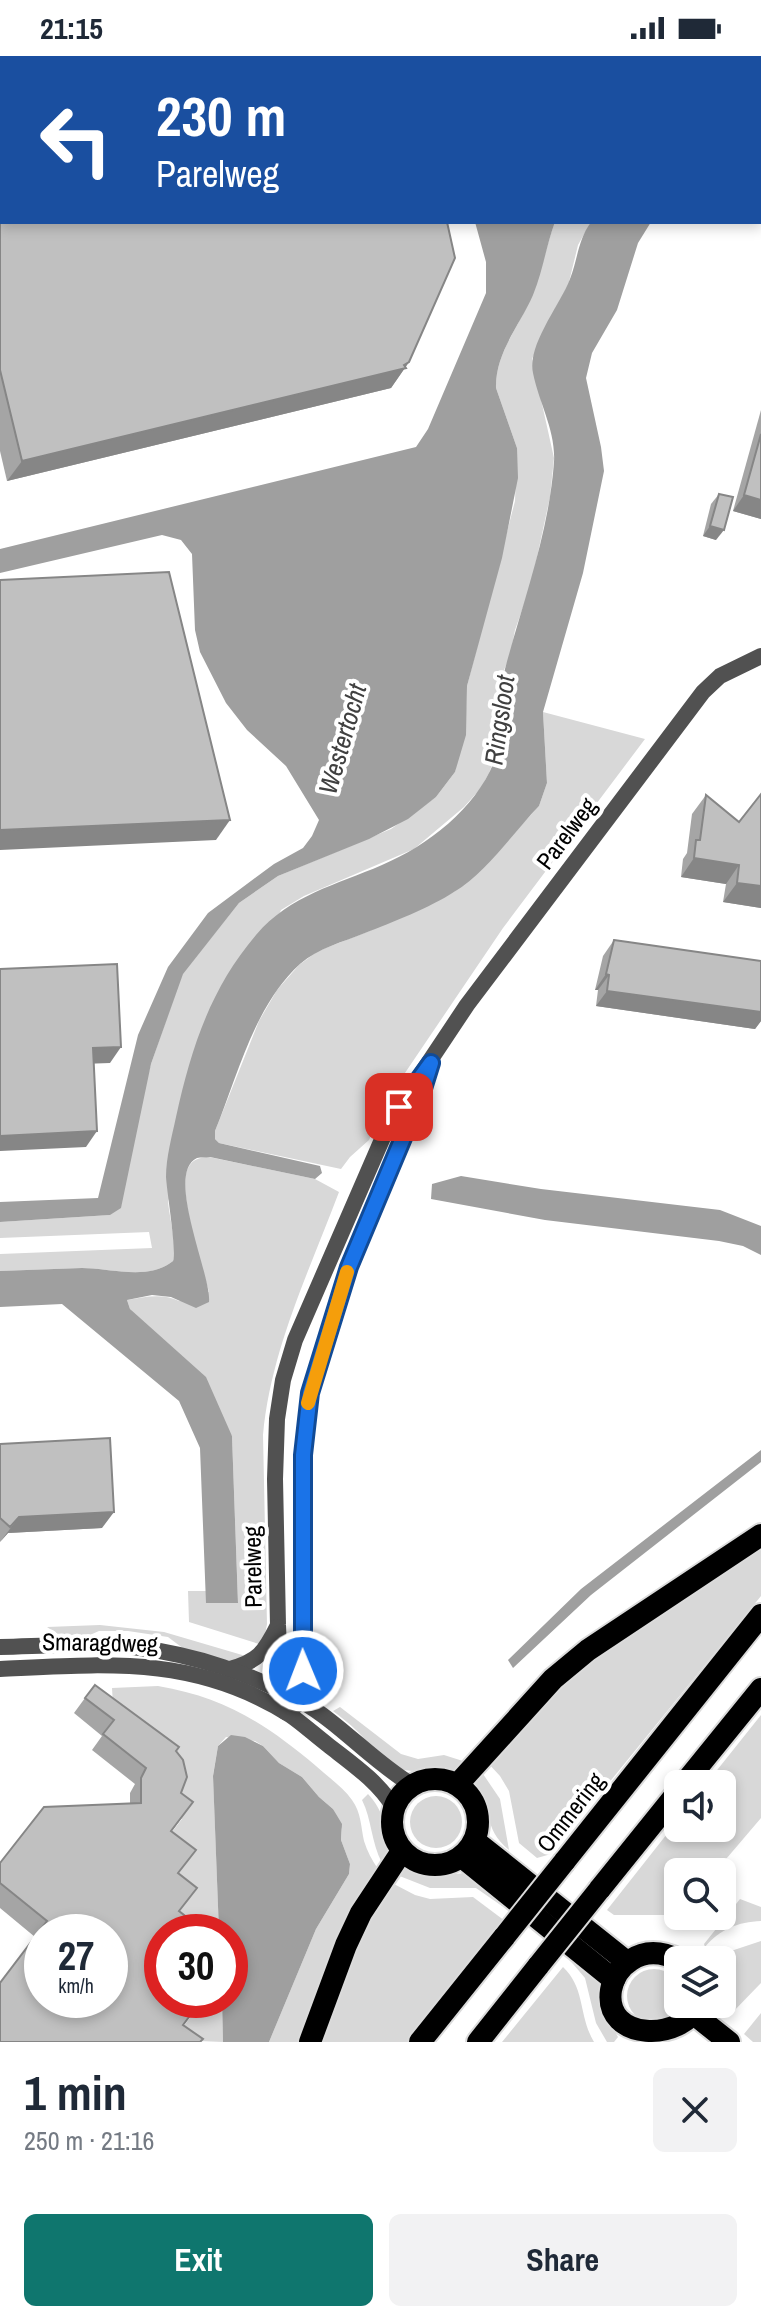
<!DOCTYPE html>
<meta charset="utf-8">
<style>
:root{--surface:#fff;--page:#f2f2f3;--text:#1f2937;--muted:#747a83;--accent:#0f766e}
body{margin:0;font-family:"Archivo Narrow",sans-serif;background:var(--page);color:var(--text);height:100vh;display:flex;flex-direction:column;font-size:30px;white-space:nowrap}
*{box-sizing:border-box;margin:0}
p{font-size:26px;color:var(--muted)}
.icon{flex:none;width:44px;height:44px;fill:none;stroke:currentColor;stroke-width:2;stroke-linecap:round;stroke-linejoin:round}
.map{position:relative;height:1986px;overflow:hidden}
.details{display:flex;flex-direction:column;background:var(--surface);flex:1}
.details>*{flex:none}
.hud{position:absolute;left:0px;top:0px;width:762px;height:168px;box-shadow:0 4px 12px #0003;background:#1a4fa0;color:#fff;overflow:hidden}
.fabs{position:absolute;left:664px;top:1714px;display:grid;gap:16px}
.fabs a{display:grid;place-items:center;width:72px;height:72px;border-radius:12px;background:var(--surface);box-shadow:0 4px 12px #0003;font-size:40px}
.speed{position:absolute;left:24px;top:1858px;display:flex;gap:16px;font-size:40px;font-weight:700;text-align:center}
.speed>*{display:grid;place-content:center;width:104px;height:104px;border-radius:50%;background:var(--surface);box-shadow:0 4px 12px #0003;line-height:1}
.speed small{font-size:20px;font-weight:400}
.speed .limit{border:12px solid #d22;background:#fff;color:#111}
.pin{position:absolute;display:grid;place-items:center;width:68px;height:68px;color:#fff;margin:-34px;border-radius:16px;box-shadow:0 4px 12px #0006}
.me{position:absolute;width:88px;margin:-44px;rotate:359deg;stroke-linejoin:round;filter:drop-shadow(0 0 6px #0008)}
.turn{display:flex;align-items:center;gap:28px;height:168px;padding:0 24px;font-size:36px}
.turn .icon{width:104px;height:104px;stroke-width:2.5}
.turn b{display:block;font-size:56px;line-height:68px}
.round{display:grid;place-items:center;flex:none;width:84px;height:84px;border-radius:12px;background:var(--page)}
.headline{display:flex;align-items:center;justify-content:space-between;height:136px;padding:0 24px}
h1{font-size:48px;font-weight:800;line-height:60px}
.action{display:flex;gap:16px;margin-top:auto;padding:16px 24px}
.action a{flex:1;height:92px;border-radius:12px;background:var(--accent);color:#fff;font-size:32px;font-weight:800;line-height:92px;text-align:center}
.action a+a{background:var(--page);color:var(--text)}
.status{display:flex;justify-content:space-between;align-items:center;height:56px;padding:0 40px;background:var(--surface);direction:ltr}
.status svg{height:22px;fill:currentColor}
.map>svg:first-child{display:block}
.green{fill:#d8d8d8}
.water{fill:#9f9f9f}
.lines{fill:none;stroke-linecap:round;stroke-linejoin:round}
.trunk-casing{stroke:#dbdbdb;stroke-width:26}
.minor{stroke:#515151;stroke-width:16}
.tertiary{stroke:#515151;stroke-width:16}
.trunk{stroke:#000;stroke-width:22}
.trunk-bridge-casing{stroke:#dbdbdb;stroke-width:26;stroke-linecap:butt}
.trunk-bridge{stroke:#000;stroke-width:22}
.wall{fill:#a5a5a5}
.shaded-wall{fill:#868686}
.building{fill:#c0c0c0;stroke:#868686;stroke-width:2;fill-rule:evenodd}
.route-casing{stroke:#114b97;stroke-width:20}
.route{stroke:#1a73e8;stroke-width:14}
.slow{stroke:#f59e0b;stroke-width:14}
.labels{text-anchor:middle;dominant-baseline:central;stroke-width:8;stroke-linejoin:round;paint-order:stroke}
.street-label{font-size:24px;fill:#000;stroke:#fff}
.water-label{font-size:26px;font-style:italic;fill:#404040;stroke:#fff}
</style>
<div class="status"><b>21:15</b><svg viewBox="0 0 49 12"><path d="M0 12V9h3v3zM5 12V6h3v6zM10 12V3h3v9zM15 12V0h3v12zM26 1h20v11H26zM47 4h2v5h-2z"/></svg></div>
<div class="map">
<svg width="761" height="1986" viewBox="0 0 761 1986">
<rect width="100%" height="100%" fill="#fff"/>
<g class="green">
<path d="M555,166H591L578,189L569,226L532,303L554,402L550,441L531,529L515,574L510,600L504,614L498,694L489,717L481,732L464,751L414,793L304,840L281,854L168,1145C169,1160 178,1194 173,1205C149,1225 110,1212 82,1212C54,1213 27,1214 0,1215V1198L152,1192L149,1176L0,1182V1166L110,1159L151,1008L182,918L239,847L278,820L391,773L436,741L455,716L466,655L467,630L515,445L517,392L496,332C495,301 515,276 527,250C540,224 545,193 555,166Z"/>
<path d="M543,656L645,683L503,872L386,1045L369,1084L350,1101L341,1113L219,1087L215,1083V1075L259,965L277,934L299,909L318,895L367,876L454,836L479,815L539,750L547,727Z"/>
<path d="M209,1101L315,1123L339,1136C309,1216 271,1293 263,1379L267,1568L265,1579L259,1588L189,1566L188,1535H206L207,1547L238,1546L232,1380L130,1253L127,1244C145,1241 162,1237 179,1245L209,1236C202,1211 177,1135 188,1112C193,1102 200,1102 209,1101Z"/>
<path d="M761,1488V1540L551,1798L537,1802L519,1787L509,1735L500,1720L487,1706L559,1627Z"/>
<path d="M100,1569L164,1576L249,1601L242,1604L224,1605L184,1593L168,1581L128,1575H99L83,1582L62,1581L47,1571Z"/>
<path d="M158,1630C224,1641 266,1668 316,1710C328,1721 343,1731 352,1744C361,1756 361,1771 364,1785C367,1795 372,1804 378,1813L307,1986H269L316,1873L349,1818L350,1808L341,1784L342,1773L333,1753L319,1741L302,1721L279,1707L263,1690L255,1685L226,1681L218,1690L213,1719L219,1876H174L160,1791L182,1763L169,1753L114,1666L112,1632Z"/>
<path d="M340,1651L401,1698L418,1703L444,1699L466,1706L454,1715C437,1712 421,1717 404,1714C382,1710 372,1689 357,1675C350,1668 341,1661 333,1655Z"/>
<path d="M761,1659V1762L715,1816H678V1854L672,1859H614L607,1854L678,1764V1772H722V1728H706Z"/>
<path d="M481,1715L500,1743L509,1794C481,1771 495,1753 472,1725Z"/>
<path d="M368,1738C384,1755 387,1775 391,1797L382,1807C371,1786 372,1764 362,1744Z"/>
<circle cx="436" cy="1766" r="26"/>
<path d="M405,1809L433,1820L465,1817L507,1845L502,1850L476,1832H430L397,1819Z"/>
<path d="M392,1827L415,1839L430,1843L473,1841L505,1865L407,1986H318L355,1884Z"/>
<path d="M740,1843L761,1851V1865C738,1866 720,1873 705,1891L704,1888Z"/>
<path d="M761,1885V1927L729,1960L722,1941L721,1904L731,1895Z"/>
<path d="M573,1896L601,1922L604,1955L618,1981L614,1986H607L596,1967L585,1922L568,1902Z"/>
<path d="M563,1911C586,1933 578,1959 594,1986H502Z"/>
<circle cx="654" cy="1940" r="27"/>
<path d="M173,1944H222L223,1986L173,1984L190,1962L171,1947Z"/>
<path d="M761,1957V1986H753L744,1978Z"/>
</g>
<g class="water">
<path d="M475,166H555C546,190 543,215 533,239C520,269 495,297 496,332L517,392L518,422L502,502L467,630L466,679L455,716L436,741L408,763L369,783L278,820L239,847L183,918L151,1008L121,1152L110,1159L0,1166V1146L98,1142L138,979L168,911L208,857L274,808L303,792L312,780L319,764L286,710L247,674L226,647L200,596L195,574L192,498L181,484L162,479L0,517V493L416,391L428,373L486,237V206Z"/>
<path d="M591,166H651L638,187L617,254L592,297L586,322L601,391L604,415L583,517L543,656L547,727L539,750C512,778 487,816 454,836C431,851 391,867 365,877C343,886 318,892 300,908C254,950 238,1019 215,1075V1083L219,1087L320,1110L322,1117L315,1123L210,1101C205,1102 201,1101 197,1102C164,1117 212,1220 209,1246L196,1252L171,1241L152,1239L127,1244L130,1253L206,1321L232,1380L238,1547H206L200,1392L179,1345L62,1248L0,1251V1215C27,1214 54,1213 82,1212C110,1212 149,1225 173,1205C177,1197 167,1137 166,1121C166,1101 172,1080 176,1061C191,993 210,933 256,879C290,839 336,829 382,809C431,788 480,749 497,698C506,671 498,640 505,613C523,545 549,477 554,406C556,375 539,347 533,317C527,289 560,249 570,223C578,202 578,184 591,166Z"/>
<path d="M461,1120L541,1133L720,1154L761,1170V1199L743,1190L719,1185L545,1164L431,1143L432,1128Z"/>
<path d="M761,1394V1406L591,1539L513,1612L508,1604L581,1533Z"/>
<path d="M231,1679L245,1681L263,1690L279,1707L302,1721L319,1741L333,1753L342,1768L341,1784L350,1808L349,1818L316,1873L269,1986H223L222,1944H230V1876H219L213,1720L218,1690Z"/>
</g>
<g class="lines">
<g class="trunk-casing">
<g id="trunk">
<circle cx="435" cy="1766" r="43"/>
<path d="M458,1728L553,1623L588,1594L761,1479"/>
<path d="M684,1728L761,1633"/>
<path d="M475,1785L627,1906"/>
<path d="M462,1801L614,1924"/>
<path d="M564,1806L761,1559"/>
<path d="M599,1834L678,1736"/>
<path d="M679,1904C663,1896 646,1894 631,1904C620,1911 613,1922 611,1934C603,1986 684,1986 698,1948"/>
<path d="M695,1959L729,1986"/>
<path d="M310,1986L346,1889L361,1857L402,1795"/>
<path d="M420,1986L505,1880"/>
<path d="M478,1986L539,1909"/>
</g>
</g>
<g class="minor">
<path d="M161,2L170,0"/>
<path d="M0,40L2,39"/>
<path d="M431,1007L421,1039L349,1211L310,1337L303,1399L302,1646L285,1656L281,1636L278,1569L275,1423L277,1363L283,1324L295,1284L384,1079L399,1051L467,949L703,636L720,620L761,600"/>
<path d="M230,1613C258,1605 264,1597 277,1571"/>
</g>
<g class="tertiary">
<path d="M0,1591C46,1590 94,1586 140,1592C195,1599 252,1618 301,1645C341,1668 372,1705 412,1729"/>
<path d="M0,1613C106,1608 195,1599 290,1659C303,1668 315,1679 328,1689C351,1707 379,1726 394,1752"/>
</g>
<use href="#trunk" class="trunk"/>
<g class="trunk-bridge-casing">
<g id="trunk-bridge">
<path d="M505,1880L564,1806"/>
<path d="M539,1909L599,1834"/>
</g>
</g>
<use href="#trunk-bridge" class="trunk-bridge"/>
</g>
<g class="wall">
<path d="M0,134L409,306L391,332L7,425L0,395Z"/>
<path d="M761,354V463L733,455Z"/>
<path d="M719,438L716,484L703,480L711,448Z"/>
<path d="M761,738V852L723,846L726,828L681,821L683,803L687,797L692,758L706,739L739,766Z"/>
<path d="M614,884L761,905V965L755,973L596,950L598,934H595L603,900Z"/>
<path d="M0,1388L102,1472L8,1477L0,1486Z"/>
<path d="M85,1642L176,1696L181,1737L193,1746L172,1775L179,1817L162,1876L184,1969L35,1881L0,1852V1807L130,1748V1737L135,1728L92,1694L102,1680L74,1657Z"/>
</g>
<g class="shaded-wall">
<path d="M409,306L391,332L7,425L22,405L404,309Z"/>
<path d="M744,439L761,444V463L733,455Z"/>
<path d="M710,470L724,474L716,484L703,480Z"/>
<path d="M230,764L216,784L0,794V774Z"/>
<path d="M694,802L739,809L726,828L681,821Z"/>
<path d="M737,827L761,830V852L723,846Z"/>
<path d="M606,918L609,919L598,934H595Z"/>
<path d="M607,935L761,956V965L755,973L596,950Z"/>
<path d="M121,991L110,1007L82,1008L93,992Z"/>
<path d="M97,1075L86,1091L0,1095V1080Z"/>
<path d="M114,1456L102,1472L8,1477L0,1486L19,1461Z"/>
</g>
<g class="building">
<path d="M2,133V166H447L455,202L409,306L404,309L406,312L22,405L0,314V134Z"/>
<path d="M761,378V444L744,439Z"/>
<path d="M719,438L733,441L724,474L710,470Z"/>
<path d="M169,516L230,764L0,774V524Z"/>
<path d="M761,738V830L737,827L739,809L694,802L696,784H700L706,739L739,766Z"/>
<path d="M614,884L761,905V956L607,935L609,919L606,918Z"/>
<path d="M117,908L121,991L93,992L97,1075L0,1080V913Z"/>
<path d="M110,1382L114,1456L19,1461L10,1471L0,1462V1388Z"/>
<path d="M95,1629L179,1691L176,1695L183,1704L187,1721L181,1737L193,1746L171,1775L196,1794L178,1817L197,1832L179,1855L198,1870L194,1876H162V1944H199L201,1945L183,1969L203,1983L200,1986H0V1927L47,1865L0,1827V1807L44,1751L141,1747V1722L146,1712L103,1678L114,1664L85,1642ZM42,1876H110V1944H42Z"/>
</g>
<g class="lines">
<g class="route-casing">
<path id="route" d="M303,1615V1399L310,1337L349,1211L421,1039L431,1007L399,1051"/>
</g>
<use href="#route" class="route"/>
<path class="slow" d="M308,1347L347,1216"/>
</g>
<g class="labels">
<g class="street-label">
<text transform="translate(566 777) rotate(-53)">Parelweg</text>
<text transform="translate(252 1511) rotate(-91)">Parelweg</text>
<text transform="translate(100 1586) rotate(1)">Smaragdweg</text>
<text transform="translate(570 1756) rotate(-52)">Ommering</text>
</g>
<g class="water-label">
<text transform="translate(499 664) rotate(-82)">Ringsloot</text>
<text transform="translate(342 683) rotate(-74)">Westertocht</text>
</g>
</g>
</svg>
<div class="fabs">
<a><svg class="icon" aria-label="sound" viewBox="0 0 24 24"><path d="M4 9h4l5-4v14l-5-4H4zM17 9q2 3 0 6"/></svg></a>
<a><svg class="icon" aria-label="search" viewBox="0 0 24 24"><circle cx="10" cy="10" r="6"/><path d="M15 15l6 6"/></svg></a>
<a><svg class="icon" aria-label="layers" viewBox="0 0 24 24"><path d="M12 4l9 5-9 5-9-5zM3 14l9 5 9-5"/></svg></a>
</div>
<div class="speed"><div>27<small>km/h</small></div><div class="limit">30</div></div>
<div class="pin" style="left:399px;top:1051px;background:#d93025"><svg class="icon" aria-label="arrive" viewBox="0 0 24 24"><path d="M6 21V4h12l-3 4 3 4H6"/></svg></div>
<svg class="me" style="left:303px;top:1615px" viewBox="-20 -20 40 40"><circle r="17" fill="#1a73e8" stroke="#fff" stroke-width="3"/><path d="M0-11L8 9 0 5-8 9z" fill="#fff"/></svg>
<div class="hud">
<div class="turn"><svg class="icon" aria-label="left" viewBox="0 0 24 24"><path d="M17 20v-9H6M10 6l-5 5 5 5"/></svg><div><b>230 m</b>Parelweg</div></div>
</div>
</div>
<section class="details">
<div class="headline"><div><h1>1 min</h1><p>250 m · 21:16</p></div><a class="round"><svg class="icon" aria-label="close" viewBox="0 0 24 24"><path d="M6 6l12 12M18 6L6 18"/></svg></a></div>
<div class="action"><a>Exit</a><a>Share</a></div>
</section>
